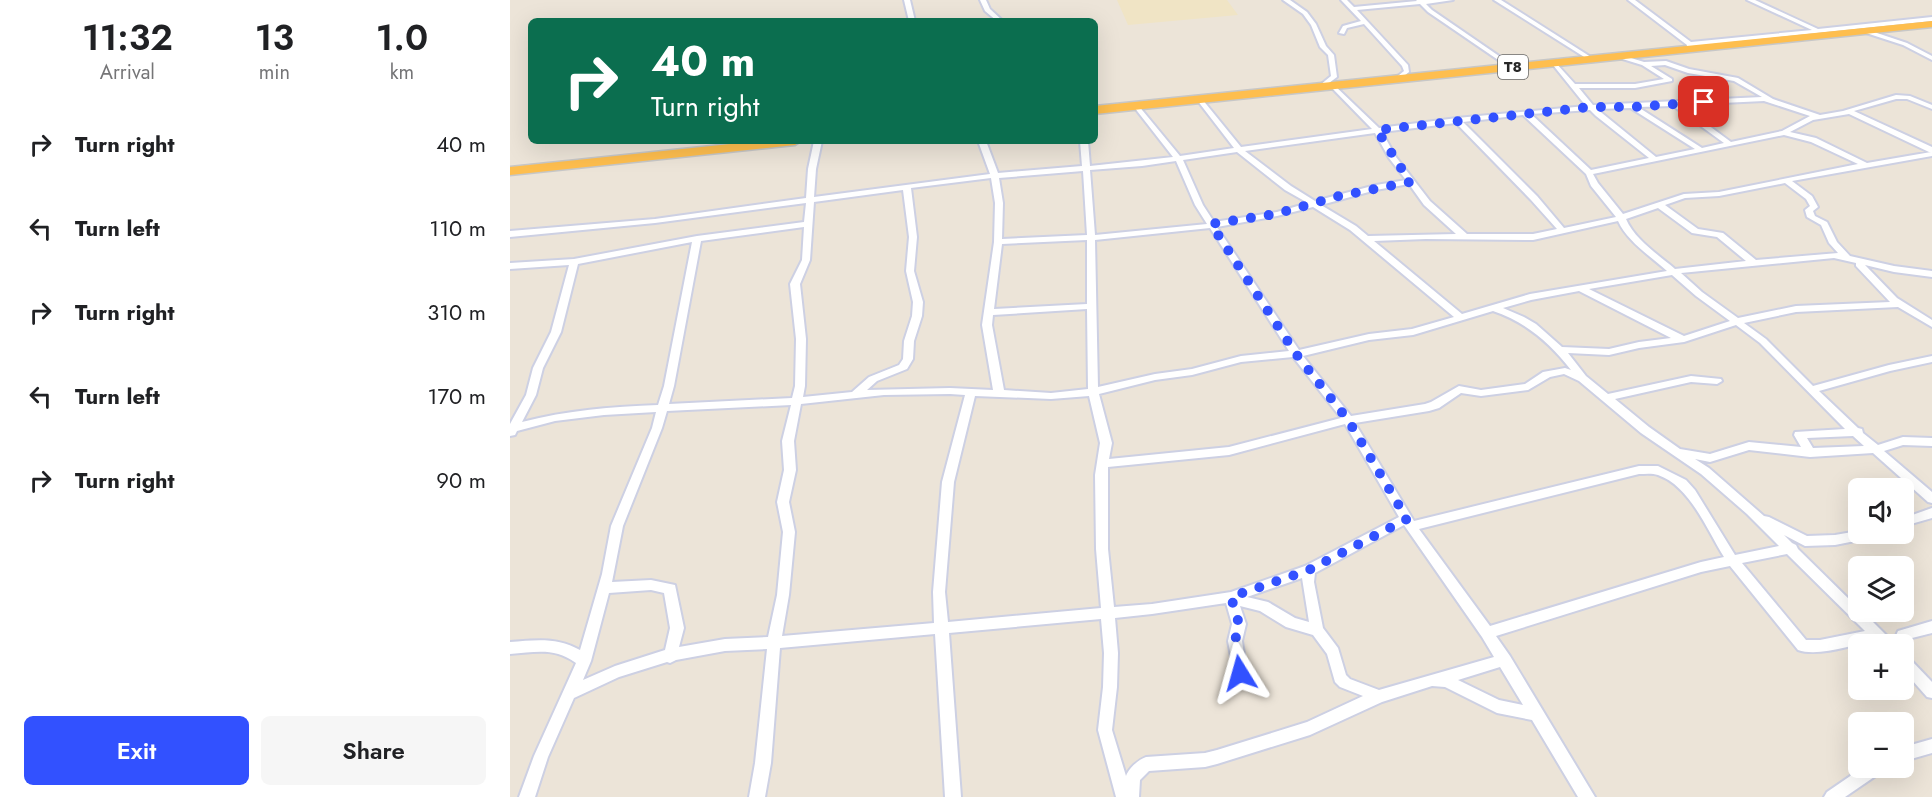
<!DOCTYPE html>
<meta charset="utf-8">
<style>
:root{--surface:#fff;--page:#f6f6f6;--text:#202124;--muted:#757577;--accent:#3251ff}
body{margin:0;font-family:Jost,sans-serif;background:var(--page);color:var(--text);height:100vh;display:flex;flex-direction:column;font-size:22px;white-space:nowrap}
*{box-sizing:border-box;margin:0}
p{font-size:20px;color:var(--muted)}
.icon{flex:none;width:33px;height:33px;fill:none;stroke:currentColor;stroke-width:2;stroke-linecap:round;stroke-linejoin:round}
.map{position:relative;flex:1;overflow:hidden}
.panel{display:flex;flex-direction:column;background:var(--surface);width:510px}
.panel>*{flex:none}
.top-card{position:absolute;left:18px;top:18px;width:570px;height:126px;border-radius:9px;box-shadow:0 6px 24px #0002;background:#0b6e4f;color:#fff;overflow:hidden}
.controls{position:absolute;left:1338px;top:478px;display:grid;gap:12px}
.controls a{display:grid;place-items:center;width:66px;height:66px;border-radius:9px;background:var(--surface);box-shadow:0 6px 24px #0002;font-size:30px}
.pin{position:absolute;display:grid;place-items:center;width:51px;height:51px;color:#fff;margin:-26px;border-radius:12px;box-shadow:0 3px 9px #0006}
.me{position:absolute;width:66px;margin:-33px;rotate:352deg;stroke-linejoin:round;filter:drop-shadow(0 0 4px #0008)}
.turn{display:flex;align-items:center;gap:21px;height:126px;padding:0 24px;font-size:27px}
.turn .icon{width:78px;height:78px;stroke-width:2.5}
.turn b{display:block;font-size:42px;line-height:51px}
.eta{display:flex;justify-content:space-evenly;align-items:center;height:102px;text-align:center}
.eta b{font-size:36px;font-weight:600;line-height:42px}
.action{display:flex;gap:12px;margin-top:auto;padding:12px 24px}
.action a{flex:1;height:69px;border-radius:9px;background:var(--accent);color:#fff;font-size:24px;font-weight:600;line-height:69px;text-align:center}
.action a+a{background:var(--page);color:var(--text)}
ul{padding:0;list-style:none}
li{display:flex;align-items:center;gap:18px;height:84px;padding:0 24px}
li div{flex:1}
li b{display:block;font-size:22px}
li em{font-style:normal}
main{display:flex;flex:1;min-height:0}
.map>svg:first-child{display:block}
.education{fill:#f0e4c5}
.lines{fill:none;stroke-linecap:round;stroke-linejoin:round}
.minor-casing{stroke:#cdd0e3;stroke-width:4}
.trunk-casing{stroke:#c7c7c7;stroke-width:3}
.minor{fill:#fff;fill-rule:evenodd}
.trunk{fill:#febe4e;fill-rule:evenodd}
.route{stroke:#3251ff;stroke-width:10;stroke-dasharray:0 18}
.labels{text-anchor:middle;dominant-baseline:central;stroke-width:4.5;stroke-linejoin:round;paint-order:stroke}
.shield{fill:#fff;stroke:#686868;stroke-width:1.5}
.shield-label{font-size:15px;font-weight:bold;fill:#282828}
</style>
<main>
<section class="panel">
<div class="eta">
<div><b>11:32</b><p>Arrival</p></div>
<div><b>13</b><p>min</p></div>
<div><b>1.0</b><p>km</p></div>
</div>
<ul>
<li><svg class="icon" aria-label="right" viewBox="0 0 24 24"><path d="M7 20v-9h11M14 6l5 5-5 5"/></svg><div><b>Turn right</b></div><em>40 m</em></li>
<li><svg class="icon" aria-label="left" viewBox="0 0 24 24"><path d="M17 20v-9H6M10 6l-5 5 5 5"/></svg><div><b>Turn left</b></div><em>110 m</em></li>
<li><svg class="icon" aria-label="right" viewBox="0 0 24 24"><path d="M7 20v-9h11M14 6l5 5-5 5"/></svg><div><b>Turn right</b></div><em>310 m</em></li>
<li><svg class="icon" aria-label="left" viewBox="0 0 24 24"><path d="M17 20v-9H6M10 6l-5 5 5 5"/></svg><div><b>Turn left</b></div><em>170 m</em></li>
<li><svg class="icon" aria-label="right" viewBox="0 0 24 24"><path d="M7 20v-9h11M14 6l5 5-5 5"/></svg><div><b>Turn right</b></div><em>90 m</em></li>
</ul>
<div class="action"><a>Exit</a><a>Share</a></div>
</section>
<div class="map">
<svg width="1422" height="797" viewBox="0 0 1422 797">
<rect width="100%" height="100%" fill="#ece4d8"/>
<path class="education" d="M607,0H717L728,15L618,25Z"/>
<g class="lines">
<g class="minor-casing">
<g id="minor">
<path d="M394,0H400L405,21H399Z"/>
<path d="M470,0H476L480,9L493,21H487L475,11Z"/>
<path d="M773,0H780L797,12L806,24L816,46L824,55L827,77L815,86L810,85L821,76L818,55L810,47L801,25L793,14Z"/>
<path d="M831,0H837L844,7L907,1L906,0H943L916,4L922,10L1005,67L1000,68L918,12L910,4L847,10L898,65L899,72L888,81H884V79L894,71L892,66L854,24L837,28L834,34L829,33L833,26L851,21Z"/>
<path d="M984,0H991L1084,59L1079,60Z"/>
<path d="M1118,0H1125L1181,42L1302,30L1237,0H1245L1308,29L1422,17V21L1183,46L1181,50L1179,51L1176,49L1177,45Z"/>
<path d="M1355,29L1397,43L1422,56V60L1393,45L1353,32L1352,31Z"/>
<path d="M1108,54L1134,62L1156,61L1179,69L1228,78L1263,99L1310,115L1333,111L1386,95L1400,96L1422,105V109L1397,99H1386L1344,111L1422,147V156L1282,181L1302,196L1308,207L1303,211L1305,216L1317,222L1327,242L1340,256L1384,266L1422,271V277L1384,272L1355,265L1387,298L1422,320V327L1388,307L1286,312L1234,323L1256,339L1303,386L1379,365L1422,356V362L1380,371L1309,391L1348,428L1352,429L1353,433L1368,445L1393,437L1422,438V446L1393,445L1374,451L1422,492V503L1418,502L1363,453L1300,457L1239,450L1200,462L1185,459L1199,468L1254,516L1259,517L1297,536L1325,535L1348,531V534H1361L1359,537L1355,539L1325,545L1295,546L1274,535L1282,543L1286,545L1288,549L1348,608V612H1353L1383,642L1388,631L1422,621V633L1398,639L1394,649V645H1369L1364,640C1344,645 1308,657 1288,650L1220,566L1191,572L986,636L1000,656L1085,797H1068L1022,720L987,713L935,687L922,686L872,702L800,735L707,764L695,767L639,771L630,780L629,797H606L588,730L593,687L594,653L591,619L439,633L451,797H435L425,634L270,648L261,763L255,797H239L245,763L257,649L215,651L166,660L160,663L157,662L109,677L64,698L38,757L25,797H9L24,756L66,663C44,647 26,652 0,654V642C26,640 47,637 70,650L92,574L101,526L142,428L146,412L94,415L45,421L7,431L5,435L0,436V424L16,395L23,368L41,332L59,265L0,269V263L64,259L187,236L294,222L296,203L145,223L0,237V231L145,219L296,198L298,169L304,141H312L306,169L304,197L480,174L468,141H476L488,173L572,166L570,141H578L580,166L663,157L624,107V105H628L670,156L724,148L687,100L690,98L692,99L731,147L862,129L821,87L820,86L823,84L869,128L947,118L1076,106L1043,65V63L1045,62L1065,84H1125L1154,79L1132,65L1106,57V55ZM1155,65L1178,73L1224,81L1252,97L1083,105L1069,88H1125L1162,81V79L1141,66ZM1254,101L1300,116L1272,131L1221,142L1171,105ZM1163,106L1214,143L1192,148L1128,107ZM1121,108L1122,109L1185,149L1146,157L1087,109ZM1080,110L1086,116L1139,158L1081,170L1021,114ZM1339,114L1419,152H1421L1357,163L1306,138L1280,132L1303,120ZM1013,115L1076,174L1081,186L1106,217L1054,228L1027,196L953,122ZM946,123L1021,200L1047,229L1023,234H957L920,201L886,157L872,132ZM865,133L879,158L896,180L866,185L805,201L781,186L735,151ZM1274,135L1301,142L1348,164L1209,192L1174,194L1113,214L1088,183L1083,174ZM727,152L775,190L798,203L767,212L704,222L693,205L673,160ZM666,161L685,205L697,224L585,235L580,170L632,166ZM573,171L577,235L492,239L493,203L489,178ZM481,178L485,203L484,242L472,325L483,390L440,388L357,390L367,381L397,369L403,359L404,341L412,316L413,302L404,271L407,237L401,188ZM1275,183L1296,199L1300,206L1295,210L1297,217L1311,225L1319,243L1328,253L1246,260L1213,233L1188,229L1155,205L1175,198L1209,196ZM899,184L914,205L946,234L858,236L846,226L811,205L866,190ZM393,190L399,237L396,271L403,302L402,316L394,341L393,359L389,365L359,377L342,392L293,397L295,386L296,339L290,284L300,260L304,202ZM803,207L840,230L944,317L902,329L859,334L789,350L707,227L767,216ZM1148,208L1182,233L1207,237L1236,261L1165,269C1149,255 1125,240 1116,219ZM1108,221C1117,241 1140,256 1157,271L1020,294L952,314L864,241L916,239L1023,240ZM294,227L292,260L280,284L286,339L285,386L282,398L159,404L164,386L191,241ZM700,228L779,351L731,356L682,369L645,374L588,387L585,240ZM577,240V304L484,309L492,244ZM182,242L154,386L148,405C101,407 58,410 12,422L26,395L33,368L51,332L68,264ZM1324,258L1346,263V266L1380,302L1286,306L1228,318L1192,292L1171,273ZM1162,275L1186,296L1220,321L1174,336L1079,289ZM1069,291L1161,338L1129,342L1099,349L1052,347L1026,324L1014,317L993,308L1021,300ZM577,309L578,389L541,393L494,390L482,325L483,315ZM983,311C1016,322 1040,343 1061,370L1055,368L1033,372L1015,384L971,390L949,386L921,402L915,404L841,416L793,356L859,340L903,335ZM1226,325L1250,343L1335,429L1285,432L1284,435L1291,447L1239,442L1200,454L1170,449L1139,427L1105,399L1181,382L1207,384L1212,381L1211,379L1181,376L1098,394L1076,376L1058,353L1099,355L1129,348L1174,342ZM783,357L831,418L719,447L599,459L602,443L589,394L645,380L682,375L731,362ZM1054,374L1069,381L1131,433L1191,474L1237,514L1269,546L1225,555L1185,490L1176,480L1148,466H1129L904,521L845,423L919,411L929,408L951,393L971,396L1018,390L1040,377ZM440,394L455,395L432,482L423,592L424,623L272,636L279,595L285,532L279,502L286,470L284,441L291,404L374,395ZM465,396L541,399L579,396L590,443L585,475L586,549L591,608L438,622L435,592L444,482ZM281,405L272,441L274,470L267,502L273,532L267,595L258,637L215,639L169,647L174,628L165,585L141,580L102,582L113,526L152,428L157,411ZM835,424L889,517L795,566L721,592L642,604L604,607L598,549V467L719,455ZM1343,436L1354,446L1303,448L1297,438ZM1129,474C1135,474 1142,473 1148,475C1180,486 1197,530 1214,557L1191,562L980,626L909,529ZM894,525L972,637L984,657L869,690L840,679L836,675L828,648L813,628L804,582L805,573ZM1277,554L1355,631L1310,640H1296L1232,563ZM792,578L799,622L785,618L758,602L737,597ZM141,590L154,593L160,628L155,650L105,666L73,680L81,661L99,593ZM716,603L722,624L718,641L725,677L730,679L735,677L737,673L732,641L736,624L730,606L750,611L776,627L803,635L817,654L825,682L830,687L853,696L797,722L707,750L695,753L636,757C628,760 619,768 616,776L602,730L607,687L608,653L605,618L642,614ZM990,667L1013,705L989,700L948,680Z"/>
<path d="M1422,508V518L1394,526V518Z"/>
<path d="M1394,656L1399,658L1422,682V698L1417,697L1394,671Z"/>
<path d="M1422,739V753L1394,761V747Z"/>
<path d="M1352,768H1373L1370,773L1335,797H1314L1317,792Z"/>
</g>
</g>
<g class="trunk-casing">
<g id="trunk">
<path d="M1422,21V27L585,114V106Z"/>
<path d="M249,141H291L285,145L0,175V167Z"/>
</g>
</g>
<use href="#minor" class="minor"/>
<use href="#trunk" class="trunk"/>
</g>
<g class="lines">
<path class="route" d="M730,673L725,641L729,624L721,597L799,570L897,519L838,420L786,354L701,224L766,214L829,196L900,182L867,130L1080,107H1123L1194,102"/>
</g>
<g class="labels">
<rect class="shield" x="988" y="55" width="30" height="24" rx="4.5"/>
<g class="shield-label">
<text x="1003" y="67">T8</text>
</g>
</g>
</svg>
<div class="controls">
<a><svg class="icon" aria-label="sound" viewBox="0 0 24 24"><path d="M4 9h4l5-4v14l-5-4H4zM17 9q2 3 0 6"/></svg></a>
<a><svg class="icon" aria-label="layers" viewBox="0 0 24 24"><path d="M12 4l9 5-9 5-9-5zM3 14l9 5 9-5"/></svg></a>
<a>+</a>
<a>−</a>
</div>
<div class="pin" style="left:1194px;top:102px;background:#d93025"><svg class="icon" aria-label="arrive" viewBox="0 0 24 24"><path d="M6 21V4h12l-3 4 3 4H6"/></svg></div>
<svg class="me" style="left:730px;top:673px" viewBox="-20 -20 40 40"><path d="M0-17L14 15 0 8-14 15z" fill="#3251ff" stroke="#fff" stroke-width="4"/></svg>
<div class="top-card">
<div class="turn"><svg class="icon" aria-label="right" viewBox="0 0 24 24"><path d="M7 20v-9h11M14 6l5 5-5 5"/></svg><div><b>40 m</b>Turn right</div></div>
</div>
</div>
</main>
